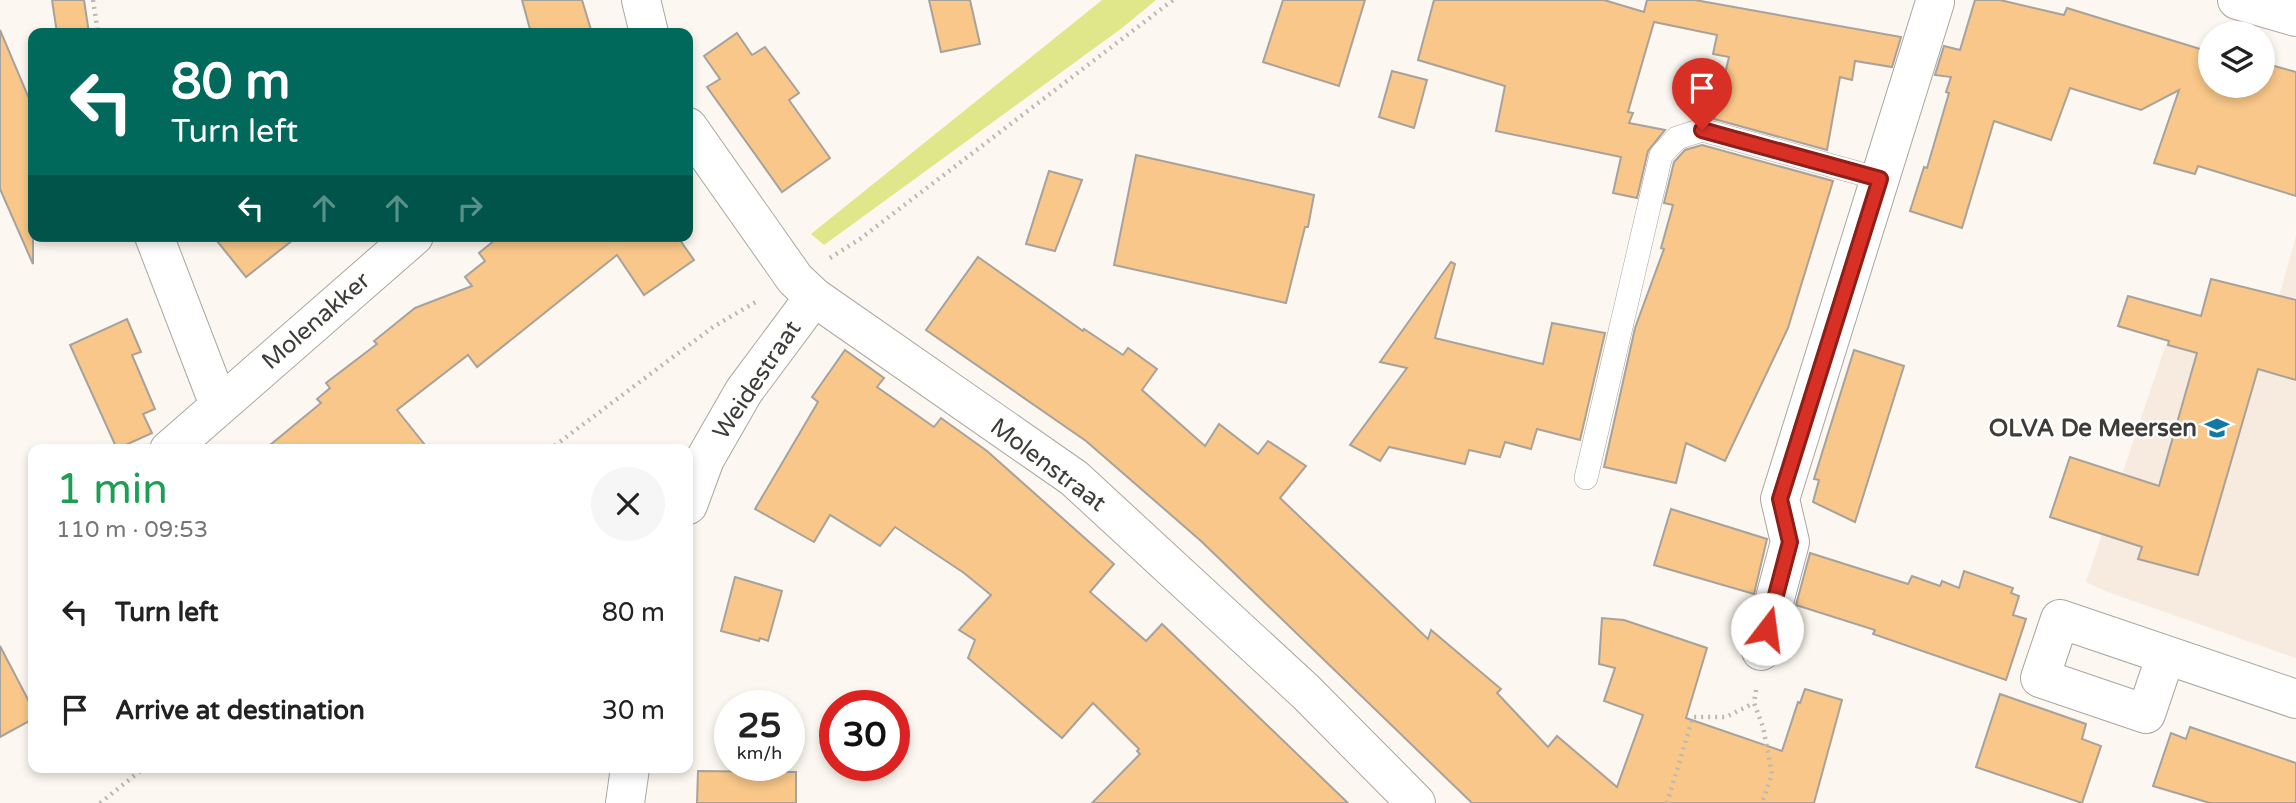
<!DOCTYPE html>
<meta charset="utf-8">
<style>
:root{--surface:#fff;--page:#f6f6f6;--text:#222;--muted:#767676}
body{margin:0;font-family:"Varela Round",sans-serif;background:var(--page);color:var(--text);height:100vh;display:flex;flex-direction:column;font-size:26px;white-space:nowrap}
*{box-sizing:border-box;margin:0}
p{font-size:23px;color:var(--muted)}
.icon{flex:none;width:38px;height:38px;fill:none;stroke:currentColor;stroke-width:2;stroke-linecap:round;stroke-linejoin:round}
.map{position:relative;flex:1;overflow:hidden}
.drawer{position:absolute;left:28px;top:444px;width:665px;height:329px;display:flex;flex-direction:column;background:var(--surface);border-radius:14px;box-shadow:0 4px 10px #0003}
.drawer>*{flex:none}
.hud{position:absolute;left:28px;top:28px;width:665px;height:214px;border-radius:14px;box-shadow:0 4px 10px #0003;background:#00695c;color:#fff;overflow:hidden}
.buttons{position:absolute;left:2198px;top:21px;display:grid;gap:14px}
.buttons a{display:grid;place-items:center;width:77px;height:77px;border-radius:50%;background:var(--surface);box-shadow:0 4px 10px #0003;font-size:35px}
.speed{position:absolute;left:714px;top:690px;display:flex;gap:14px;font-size:35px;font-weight:700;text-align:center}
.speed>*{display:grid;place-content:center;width:91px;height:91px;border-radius:50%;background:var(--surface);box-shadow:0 4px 10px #0003;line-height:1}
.speed small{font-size:18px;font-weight:400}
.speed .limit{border:10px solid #d22;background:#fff;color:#111}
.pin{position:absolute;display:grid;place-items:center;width:60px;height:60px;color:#fff;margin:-72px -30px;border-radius:50% 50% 50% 0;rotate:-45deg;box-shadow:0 0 7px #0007}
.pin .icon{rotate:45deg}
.me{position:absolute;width:77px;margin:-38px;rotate:15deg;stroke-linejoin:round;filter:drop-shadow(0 0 5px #0008)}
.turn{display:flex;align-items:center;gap:24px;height:147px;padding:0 28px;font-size:32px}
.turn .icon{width:91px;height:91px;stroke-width:2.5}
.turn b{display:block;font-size:49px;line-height:60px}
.lanes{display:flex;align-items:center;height:66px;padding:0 28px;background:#0003;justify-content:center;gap:35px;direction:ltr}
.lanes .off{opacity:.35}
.round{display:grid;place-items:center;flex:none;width:74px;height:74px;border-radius:37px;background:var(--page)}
.summary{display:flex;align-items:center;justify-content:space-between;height:119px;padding:0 28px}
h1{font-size:42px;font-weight:600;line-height:52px;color:#1e9e55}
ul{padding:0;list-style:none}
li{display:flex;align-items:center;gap:21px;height:98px;padding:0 28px}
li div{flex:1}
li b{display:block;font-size:26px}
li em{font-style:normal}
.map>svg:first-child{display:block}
.built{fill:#f6ebde}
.green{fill:#e0e68a}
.building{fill:#f8c789;stroke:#a7a29b;stroke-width:2}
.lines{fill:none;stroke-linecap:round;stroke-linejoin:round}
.lane-casing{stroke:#aba69f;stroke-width:24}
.street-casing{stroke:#aba69f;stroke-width:40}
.secondary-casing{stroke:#aba69f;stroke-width:40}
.path{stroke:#bcb8b2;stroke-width:4.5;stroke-dasharray:2 5;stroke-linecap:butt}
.lane{stroke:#fff;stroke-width:23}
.street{stroke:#fff;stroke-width:38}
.secondary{stroke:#fff;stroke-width:38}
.route-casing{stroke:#8d1f18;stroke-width:18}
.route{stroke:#d93025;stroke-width:12}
.labels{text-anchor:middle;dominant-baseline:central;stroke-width:5;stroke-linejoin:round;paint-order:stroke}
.street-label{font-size:24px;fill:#3e3c39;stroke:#fff}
.poi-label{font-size:24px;font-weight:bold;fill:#3e3c39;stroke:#fff;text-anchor:end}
</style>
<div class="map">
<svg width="2296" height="803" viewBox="0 0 2296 803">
<rect width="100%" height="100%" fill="#fcf7f0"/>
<path class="built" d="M2296,236V347L2287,377L2296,380V658L2105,591L2086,582L2166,344L2258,371Z"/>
<path class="green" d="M1102,0H1156L1122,28L824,245L811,234Z"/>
<g class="building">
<path d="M52,0H84L89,33H57Z"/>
<path d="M522,0H582L592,33H531Z"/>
<path d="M929,0H970L980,44L941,52Z"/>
<path d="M1283,0H1365L1339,86L1263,62Z"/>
<path d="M1434,0H1604L1644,12L1647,0H1695L1901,37L1892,67L1855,61L1852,80L1840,77L1827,150L1714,119L1729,57L1713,54L1717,35L1654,22L1628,112L1633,113L1629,123L1665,130L1648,151L1637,198L1613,193L1621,157L1496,131L1505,86L1418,60Z"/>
<path d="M1975,0H2000L2064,15L2067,8L2210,52V86H2263V69L2265,70L2267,64L2296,72V196L2198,166L2195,174L2154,163L2179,90L2141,110L2070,88L2051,140L1994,121L1962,228L1910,211L1924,167L1927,168L1949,93L1946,92L1951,77L1935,75L1944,46L1960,50Z"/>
<path d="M0,30L33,108V264L0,189Z"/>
<path d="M737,33L752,55L765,47L799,93L789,100L830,158L782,192L707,87L720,79L704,56Z"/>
<path d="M1392,71L1427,80L1414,128L1379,117Z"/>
<path d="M1702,145L1833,181L1788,328L1725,461L1686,443L1676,483L1604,467L1635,328L1664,249L1661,248L1673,205L1664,203L1674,162L1685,150Z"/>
<path d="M1136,155L1314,195L1308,227H1305L1286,303L1114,265Z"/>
<path d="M1049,171L1082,180L1055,251L1026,244Z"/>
<path d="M213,236H298L246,277Z"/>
<path d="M500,236H677L694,260L644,295L617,255L477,367L468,355L397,410L429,450H264L321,403L317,399L330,388L326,383L377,344L374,341L415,308L472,286L465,277L485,261L479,253Z"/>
<path d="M978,257L1083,331L1084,329L1123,355L1128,348L1157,369L1142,390L1205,446L1219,424L1258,454L1268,441L1306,466L1280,498L1428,639L1431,630L1501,689L1497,693L1548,747L1557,736L1617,787L1643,715L1604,701L1615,668L1599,664L1602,618L1624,620L1707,648L1686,718L1782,751L1798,702L1800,703L1805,689L1842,700L1814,803H1472L1201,541L1086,441L926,330Z"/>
<path d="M1451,262L1455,264L1435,338L1543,364L1552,323L1605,333L1580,440L1537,429L1531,449L1505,442L1500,457L1469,450L1465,464L1389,447L1380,461L1350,445L1407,368L1380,362Z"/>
<path d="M2211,279L2296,300V380L2258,369L2198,575L2138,559L2142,547L2050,517L2070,457L2159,486L2197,353L2168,345L2169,341L2118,326L2128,296L2201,316Z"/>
<path d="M127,319L141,352L132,355L155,409L143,414L152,433L117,449L70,345Z"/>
<path d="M845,350L884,378L877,387L934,427L941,418L987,451L1114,564L1090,592L1146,641L1162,624L1348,803H1092L1140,754L1137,751L1139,749L1093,703L1062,738L968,658L975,640L959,630L991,595L964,573L895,527L880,546L830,515L814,542L755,509L818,402L812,397Z"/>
<path d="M1854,350L1904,366L1855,522L1813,502L1819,480L1814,479Z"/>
<path d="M1671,509L1767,539L1754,594L1654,565Z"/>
<path d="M1810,553L1908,584L1912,576L1940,586L1942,581L1959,588L1964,571L2013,588L2011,593L2019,596L2013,615L2026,619L2006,680L1873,634L1875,630L1796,605Z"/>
<path d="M735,577L782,591L768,641L760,638L759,641L721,631Z"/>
<path d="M0,646L33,709V719L0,737Z"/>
<path d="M2000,694L2086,724L2082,739L2101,746L2082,803L1976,767Z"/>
<path d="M2190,727L2296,763V803H2210L2153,786L2171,733L2186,739Z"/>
<path d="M698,771L796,772V803H697Z"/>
</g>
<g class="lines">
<g class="lane-casing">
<path id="lane" d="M1586,478L1661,155L1677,138L1702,130L1880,179"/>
</g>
<g class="street-casing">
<g id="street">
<path d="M641,0L649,33"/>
<path d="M688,127L795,279L814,297L1074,478L1306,692L1416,803"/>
<path d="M154,236L219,405"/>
<path d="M169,450L414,236"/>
<path d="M688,505L705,459L744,391L814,297"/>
<path d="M1761,651L1790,542L1780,499L1935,2"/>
<path d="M2166,655L2146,714L2040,678L2060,619L2296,699"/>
<path d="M625,803L630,768"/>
</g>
</g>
<g class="secondary-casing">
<path id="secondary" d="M2237,0L2296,17"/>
</g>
<g class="path">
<path d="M93,0L98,33"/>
<path d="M830,258L860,239L1173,0"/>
<path d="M549,450L713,327L759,300"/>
<path d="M1756,690L1754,703L1763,727L1772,774L1762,803"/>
<path d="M100,803L144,768"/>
<path d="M1667,803L1693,717H1726L1754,703"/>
</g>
<use href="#lane" class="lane"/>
<use href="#street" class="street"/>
<use href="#secondary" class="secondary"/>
</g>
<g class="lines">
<g class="route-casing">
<path id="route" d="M1702,130L1880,179L1780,499L1790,542L1767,629"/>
</g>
<use href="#route" class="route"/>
</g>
<defs>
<g id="school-bare" transform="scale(1.89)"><path d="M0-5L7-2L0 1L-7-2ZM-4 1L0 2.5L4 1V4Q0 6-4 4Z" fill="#1378a3" stroke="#fff" stroke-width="2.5" paint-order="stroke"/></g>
</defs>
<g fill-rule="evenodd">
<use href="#school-bare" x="2217" y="428"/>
</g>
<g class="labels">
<g class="street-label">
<text transform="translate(316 321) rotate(-41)">Molenakker</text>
<text transform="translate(757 380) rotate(-56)">Weidestraat</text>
<text transform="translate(1048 465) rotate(37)">Molenstraat</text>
</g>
<g class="poi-label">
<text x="2197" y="428">OLVA De Meersen</text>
</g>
</g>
</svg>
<div class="buttons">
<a><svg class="icon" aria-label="layers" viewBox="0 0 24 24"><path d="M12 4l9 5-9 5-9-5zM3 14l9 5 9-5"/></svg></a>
</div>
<div class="speed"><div>25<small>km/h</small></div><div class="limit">30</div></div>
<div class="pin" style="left:1702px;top:130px;background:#d93025"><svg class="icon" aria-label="arrive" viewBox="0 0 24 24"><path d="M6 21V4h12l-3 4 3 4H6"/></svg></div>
<svg class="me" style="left:1767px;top:629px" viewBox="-20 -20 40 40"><circle r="19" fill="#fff"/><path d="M0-13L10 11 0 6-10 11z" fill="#d93025"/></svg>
<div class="hud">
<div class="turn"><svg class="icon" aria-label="left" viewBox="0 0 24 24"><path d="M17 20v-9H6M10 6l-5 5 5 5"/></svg><div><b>80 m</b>Turn left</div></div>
<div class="lanes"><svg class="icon" aria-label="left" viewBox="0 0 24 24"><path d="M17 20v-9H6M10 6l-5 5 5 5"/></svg><svg class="icon off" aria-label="ahead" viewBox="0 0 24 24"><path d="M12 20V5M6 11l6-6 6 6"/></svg><svg class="icon off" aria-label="ahead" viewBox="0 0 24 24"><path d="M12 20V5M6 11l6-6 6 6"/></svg><svg class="icon off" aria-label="right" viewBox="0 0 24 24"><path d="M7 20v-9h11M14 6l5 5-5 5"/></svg></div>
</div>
<section class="drawer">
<div class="summary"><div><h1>1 min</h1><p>110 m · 09:53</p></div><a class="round"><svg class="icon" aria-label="close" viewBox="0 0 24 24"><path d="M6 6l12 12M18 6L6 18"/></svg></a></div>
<ul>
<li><svg class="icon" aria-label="left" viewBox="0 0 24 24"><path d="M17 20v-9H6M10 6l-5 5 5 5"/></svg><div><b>Turn left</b></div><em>80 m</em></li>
<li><svg class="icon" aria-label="arrive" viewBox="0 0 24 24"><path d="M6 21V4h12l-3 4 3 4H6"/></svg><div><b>Arrive at destination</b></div><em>30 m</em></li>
</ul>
</section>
</div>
